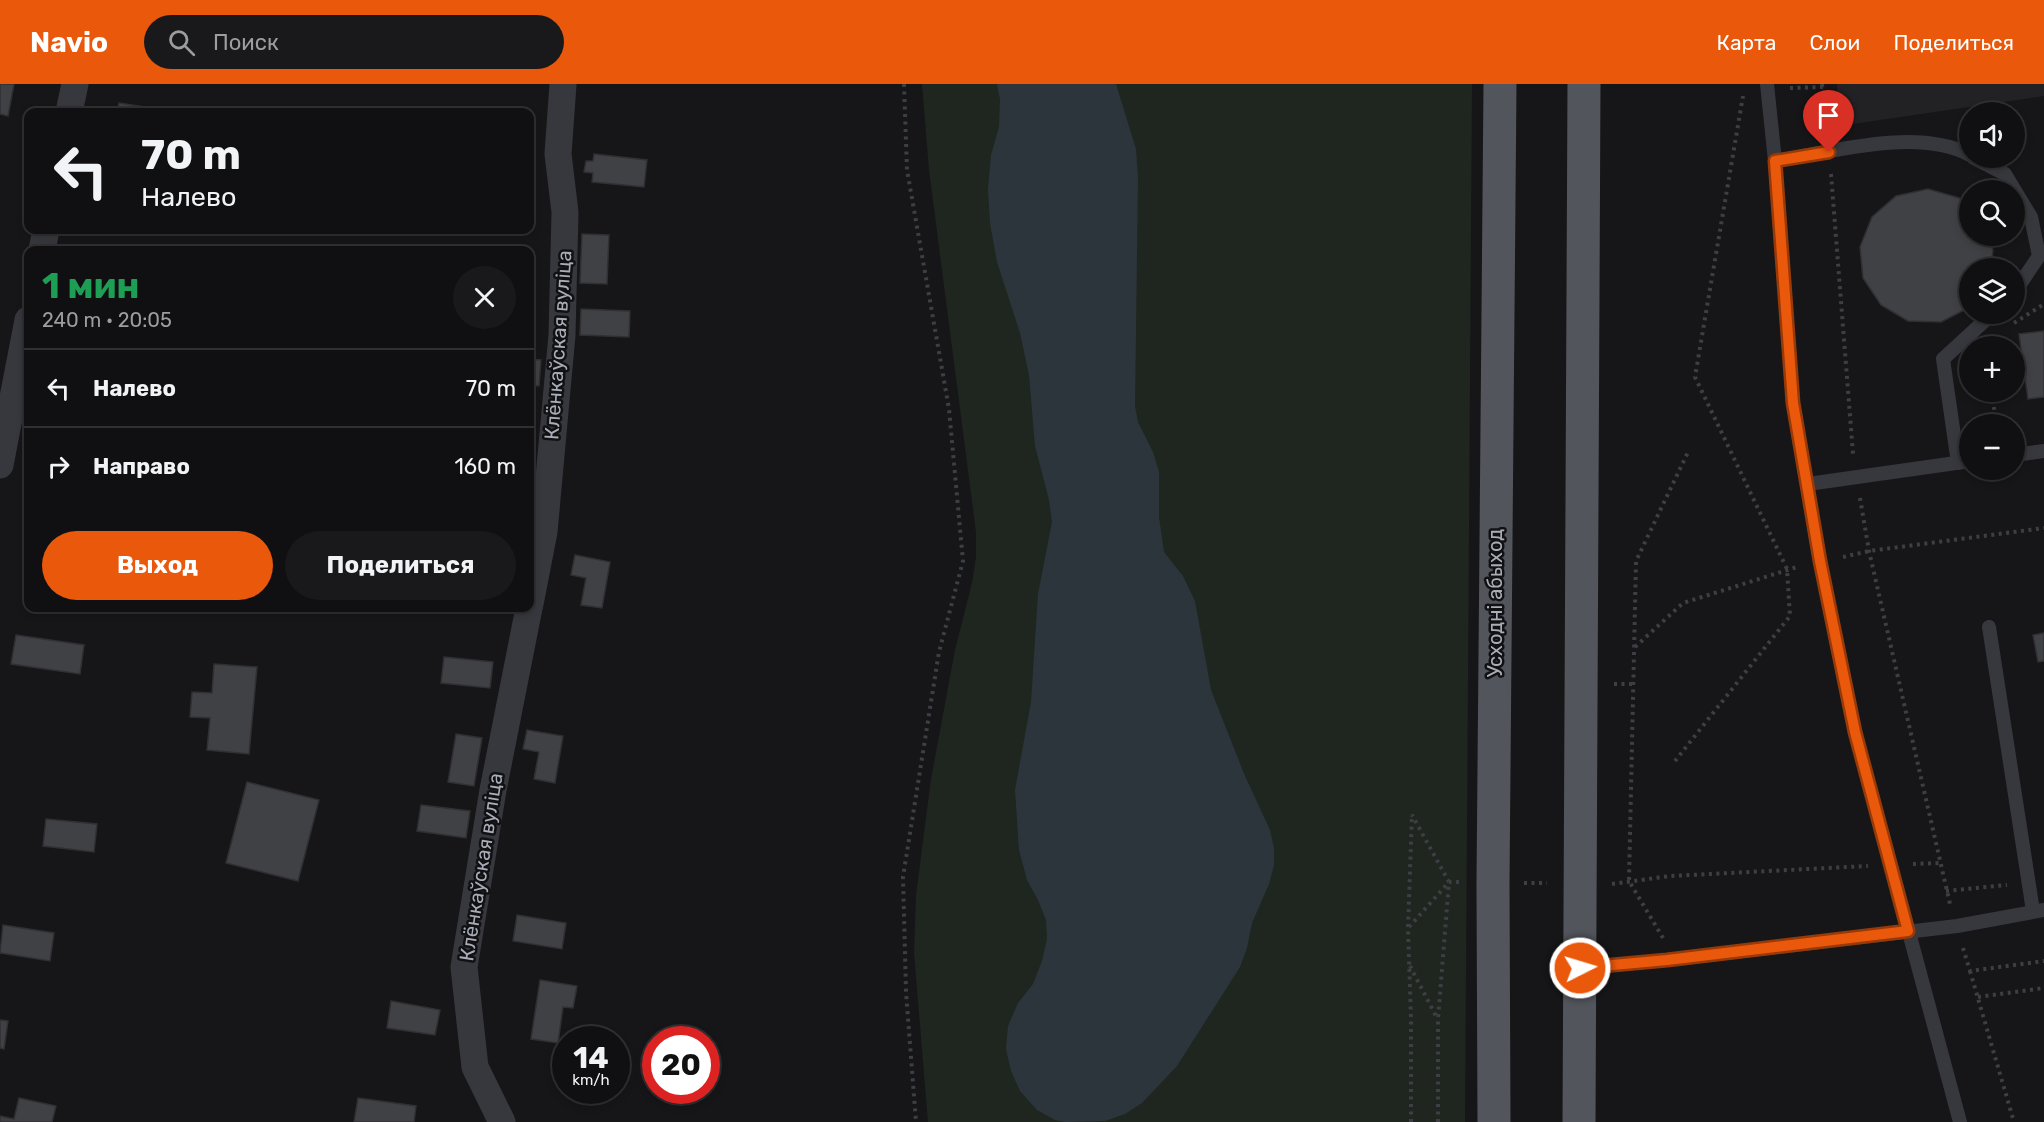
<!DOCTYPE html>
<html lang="ru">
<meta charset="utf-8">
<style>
:root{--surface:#101012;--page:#19191b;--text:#f1f3f6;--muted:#9c9d9f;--line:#303032;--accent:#ea580c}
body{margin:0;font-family:Rubik,sans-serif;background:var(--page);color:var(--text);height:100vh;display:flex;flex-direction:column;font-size:22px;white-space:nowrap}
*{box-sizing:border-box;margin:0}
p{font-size:20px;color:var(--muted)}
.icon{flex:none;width:33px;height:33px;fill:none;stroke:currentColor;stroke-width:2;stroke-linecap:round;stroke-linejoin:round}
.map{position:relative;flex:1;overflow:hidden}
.side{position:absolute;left:24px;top:162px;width:510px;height:366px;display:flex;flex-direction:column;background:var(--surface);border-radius:12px;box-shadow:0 3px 9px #0003,0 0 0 2px var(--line)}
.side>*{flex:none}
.top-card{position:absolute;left:24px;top:24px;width:510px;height:126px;border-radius:12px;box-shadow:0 3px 9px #0003,0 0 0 2px var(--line);background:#101012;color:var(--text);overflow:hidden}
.fabs{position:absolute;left:1959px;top:18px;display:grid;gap:12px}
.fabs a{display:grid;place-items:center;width:66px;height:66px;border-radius:50%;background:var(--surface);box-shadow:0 3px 9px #0003,0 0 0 2px var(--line);font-size:30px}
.speed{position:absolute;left:552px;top:942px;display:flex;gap:12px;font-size:30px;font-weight:700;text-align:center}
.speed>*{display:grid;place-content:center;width:78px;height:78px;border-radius:50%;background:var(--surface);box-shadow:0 3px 9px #0003,0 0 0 2px var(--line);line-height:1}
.speed small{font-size:15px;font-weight:400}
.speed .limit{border:9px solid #d22;background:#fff;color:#111}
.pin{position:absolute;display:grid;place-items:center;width:51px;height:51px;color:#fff;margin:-62px -26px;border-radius:50% 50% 50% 0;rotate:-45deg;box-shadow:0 0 6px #0007}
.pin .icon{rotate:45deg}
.me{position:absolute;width:66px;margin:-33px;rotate:85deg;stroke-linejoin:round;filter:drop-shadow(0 0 4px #0008)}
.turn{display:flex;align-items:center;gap:21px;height:126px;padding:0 18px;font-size:27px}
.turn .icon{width:78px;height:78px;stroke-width:2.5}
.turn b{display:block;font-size:42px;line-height:51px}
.round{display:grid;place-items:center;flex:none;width:63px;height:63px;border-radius:32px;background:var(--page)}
.overview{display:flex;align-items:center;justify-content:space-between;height:102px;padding:0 18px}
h1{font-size:36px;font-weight:700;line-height:45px;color:#1e9e55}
.cta{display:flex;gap:12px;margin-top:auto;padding:12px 18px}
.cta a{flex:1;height:69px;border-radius:36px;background:var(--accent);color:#fff;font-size:24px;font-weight:700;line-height:69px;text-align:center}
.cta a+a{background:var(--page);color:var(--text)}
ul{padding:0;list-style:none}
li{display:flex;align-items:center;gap:18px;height:78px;padding:0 18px;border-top:2px solid var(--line)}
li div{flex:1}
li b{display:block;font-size:22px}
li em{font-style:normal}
header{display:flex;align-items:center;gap:36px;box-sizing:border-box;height:84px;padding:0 30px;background:var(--accent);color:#fff}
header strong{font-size:28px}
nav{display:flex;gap:33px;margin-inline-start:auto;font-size:21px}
.search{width:420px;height:54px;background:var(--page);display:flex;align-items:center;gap:15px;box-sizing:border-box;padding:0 21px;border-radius:33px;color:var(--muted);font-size:22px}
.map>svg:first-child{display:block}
.built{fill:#222225}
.green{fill:#1e261f}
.water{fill:#2c353c}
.building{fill:#404145;stroke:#303034;stroke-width:1.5}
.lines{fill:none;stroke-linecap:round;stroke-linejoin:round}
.path{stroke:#3d3f44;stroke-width:4;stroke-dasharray:3 4.5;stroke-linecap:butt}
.service{stroke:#37383d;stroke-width:14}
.minor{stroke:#37383d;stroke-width:27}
.primary{stroke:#53555c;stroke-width:33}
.route-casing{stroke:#983908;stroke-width:15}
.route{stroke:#ea580c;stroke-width:10}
.labels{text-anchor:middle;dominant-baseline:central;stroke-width:5;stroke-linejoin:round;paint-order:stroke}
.street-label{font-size:20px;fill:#a8adb8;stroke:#111113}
</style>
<header>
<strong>Navio</strong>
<div class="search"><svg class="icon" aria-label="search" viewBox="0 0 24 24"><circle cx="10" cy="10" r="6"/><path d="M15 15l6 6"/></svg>Поиск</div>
<nav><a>Карта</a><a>Слои</a><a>Поделиться</a></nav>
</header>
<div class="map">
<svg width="2044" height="1038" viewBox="0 0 2044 1038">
<rect width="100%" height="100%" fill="#161618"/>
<path class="built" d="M1837,0H2044V12L1839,42Z"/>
<path class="green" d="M922,0H1472L1465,1038H928L914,869L916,811L931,695L955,566L972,499L976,473V448L929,86Z"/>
<path class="water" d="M997,0H1116L1136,65L1138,94L1135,322L1138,338L1153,368L1159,388V433L1164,468L1183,492L1195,517L1211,606L1245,692L1270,746L1274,764V781L1269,800L1252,839L1247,864L1240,883L1177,982L1142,1019L1125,1030L1105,1037L1065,1038L1055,1036L1037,1026L1020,1007L1011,987L1006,965L1008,942L1018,919L1033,900L1042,877L1047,855L1046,836L1038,816L1027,796L1019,766L1015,706L1031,618L1038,510L1052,438L1049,416L1035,362L1029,291L1020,249L997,178L990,139L988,105L991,71L999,43L1000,15Z"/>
<g class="building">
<path d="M0,0H14L8,32L0,30Z"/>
<path d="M119,19L170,27V28H117Z"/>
<path d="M594,70L647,76L644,103L592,98L593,89L584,88L586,77H593Z"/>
<path d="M1928,105L1959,114L1970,123V152H1988L1993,166L1991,184H1970V223L1941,238L1908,237L1881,221L1863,194L1860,163L1872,133L1896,112Z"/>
<path d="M582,150L609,151L607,200L580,199Z"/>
<path d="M581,225L630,227L629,253L580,251Z"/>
<path d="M2044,247V313L2028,315L2019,250Z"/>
<path d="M530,275L541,276L539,302L530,301Z"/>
<path d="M575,471L610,478L602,524L581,521L586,494L571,491Z"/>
<path d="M2044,549V577L2038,578L2033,551Z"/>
<path d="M16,551L84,561L80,590L11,580Z"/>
<path d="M444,573L493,578L490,604L441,599Z"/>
<path d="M214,580L257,583L249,670L207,666L210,634L190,633L192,608L212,609Z"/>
<path d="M527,646L563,652L555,699L534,695L539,668L523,665Z"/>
<path d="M456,650L482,654L474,702L448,698Z"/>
<path d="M247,698L319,716L298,797L226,779Z"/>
<path d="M421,721L470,727L466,754L417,747Z"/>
<path d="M46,735L97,740L94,768L43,762Z"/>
<path d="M517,831L566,839L562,865L513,857Z"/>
<path d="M3,841L54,849L50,877L0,869Z"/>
<path d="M540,896L577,902L573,924L563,923L558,959L531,955Z"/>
<path d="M391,917L440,926L435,951L387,944Z"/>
<path d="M0,936L8,937L4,965L0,964Z"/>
<path d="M19,1014L56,1022L52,1038H0V1032L14,1035Z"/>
<path d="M358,1014L416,1022L414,1038H354Z"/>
</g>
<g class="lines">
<g class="path">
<path d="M904,0L907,86L949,325L963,477L939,568L903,793L906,908L916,1038"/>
<path d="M1822,0L1827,44"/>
<path d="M1790,4L1823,3"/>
<path d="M1831,90L1853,370"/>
<path d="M2014,239L2044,220"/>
<path d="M1992,308L1996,340"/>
<path d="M1860,414L1869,467L1950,820"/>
<path d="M1843,473L1869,467L2044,444"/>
<path d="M1635,563L1683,519L1797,483"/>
<path d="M1614,600H1634"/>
<path d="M1675,677L1790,532L1787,485L1695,293L1743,12"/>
<path d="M1913,780L1939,779"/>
<path d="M1524,799H1547"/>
<path d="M1612,800L1670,792L1868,782"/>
<path d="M1946,807L2007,801"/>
<path d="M1409,843L1449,798L1412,731"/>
<path d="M1663,854L1629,797L1636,477L1689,366"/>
<path d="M1963,864L1970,887L2044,877"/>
<path d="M1410,882L1437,934"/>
<path d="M1970,887L2014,1038"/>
<path d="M1978,913L2044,904"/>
<path d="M1411,1038V935L1408,844L1412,730"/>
<path d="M1438,1038V935L1449,798H1460"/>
</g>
<g class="service">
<path d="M1767,0L1775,77L1793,319L1820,477L1855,648L1960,1038"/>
<path d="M1974,74L2005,90L2031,133L2039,172L2014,209"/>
<path d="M1775,77C1832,68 1917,43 1970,71"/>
<path d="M2014,371L2044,367"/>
<path d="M1958,379L1943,275L1992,230"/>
<path d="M1808,400L1970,377"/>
<path d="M1989,543L2033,827"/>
<path d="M1580,884L1667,876L1957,842L2044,826"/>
</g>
<g class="minor">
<path d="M69,28L75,0"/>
<path d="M42,166L46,146"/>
<path d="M0,381L28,236"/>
<path d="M530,520L544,448L562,251L565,128L558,70L563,0"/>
<path d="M502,1038L475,983L464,883L493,706L529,524"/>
</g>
<g class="primary">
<path d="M1494,1038L1493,799L1500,0"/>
<path d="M1579,1038L1584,0"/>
</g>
</g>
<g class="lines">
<g class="route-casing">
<path id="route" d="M1580,884L1667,876L1908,847L1855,648L1820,477L1793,319L1775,77L1829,68"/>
</g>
<use href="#route" class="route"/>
</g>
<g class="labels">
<g class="street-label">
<text transform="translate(558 261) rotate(-86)">Клёнкаўская вуліца</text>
<text transform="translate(1495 519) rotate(-90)">Усходні абыход</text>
<text transform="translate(481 783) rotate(-81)">Клёнкаўская вуліца</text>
</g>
</g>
</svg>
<div class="fabs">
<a><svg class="icon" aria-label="sound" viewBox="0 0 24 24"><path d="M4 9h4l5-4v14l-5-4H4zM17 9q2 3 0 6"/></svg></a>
<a><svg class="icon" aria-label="search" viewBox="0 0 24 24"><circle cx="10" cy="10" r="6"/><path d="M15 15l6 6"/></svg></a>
<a><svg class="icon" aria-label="layers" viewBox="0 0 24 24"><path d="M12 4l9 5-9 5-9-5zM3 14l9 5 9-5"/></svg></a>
<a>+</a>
<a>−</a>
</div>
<div class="speed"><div>14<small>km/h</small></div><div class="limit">20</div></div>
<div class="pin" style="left:1829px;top:68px;background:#d93025"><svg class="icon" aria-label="arrive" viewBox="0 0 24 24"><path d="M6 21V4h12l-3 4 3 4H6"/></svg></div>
<svg class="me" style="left:1580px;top:884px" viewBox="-20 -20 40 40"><circle r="17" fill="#ea580c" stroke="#fff" stroke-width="3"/><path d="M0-11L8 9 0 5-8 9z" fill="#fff"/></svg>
<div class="top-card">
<div class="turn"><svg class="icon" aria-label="left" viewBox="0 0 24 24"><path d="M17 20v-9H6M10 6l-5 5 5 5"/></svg><div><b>70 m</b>Налево</div></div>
</div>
<section class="side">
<div class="overview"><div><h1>1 мин</h1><p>240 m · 20:05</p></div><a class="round"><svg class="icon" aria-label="close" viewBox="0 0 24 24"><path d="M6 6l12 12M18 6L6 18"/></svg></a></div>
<ul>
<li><svg class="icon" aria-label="left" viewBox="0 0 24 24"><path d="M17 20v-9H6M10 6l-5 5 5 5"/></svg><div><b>Налево</b></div><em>70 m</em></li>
<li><svg class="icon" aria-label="right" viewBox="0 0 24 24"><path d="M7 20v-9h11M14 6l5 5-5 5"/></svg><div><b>Направо</b></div><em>160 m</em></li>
</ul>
<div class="cta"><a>Выход</a><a>Поделиться</a></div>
</section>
</div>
